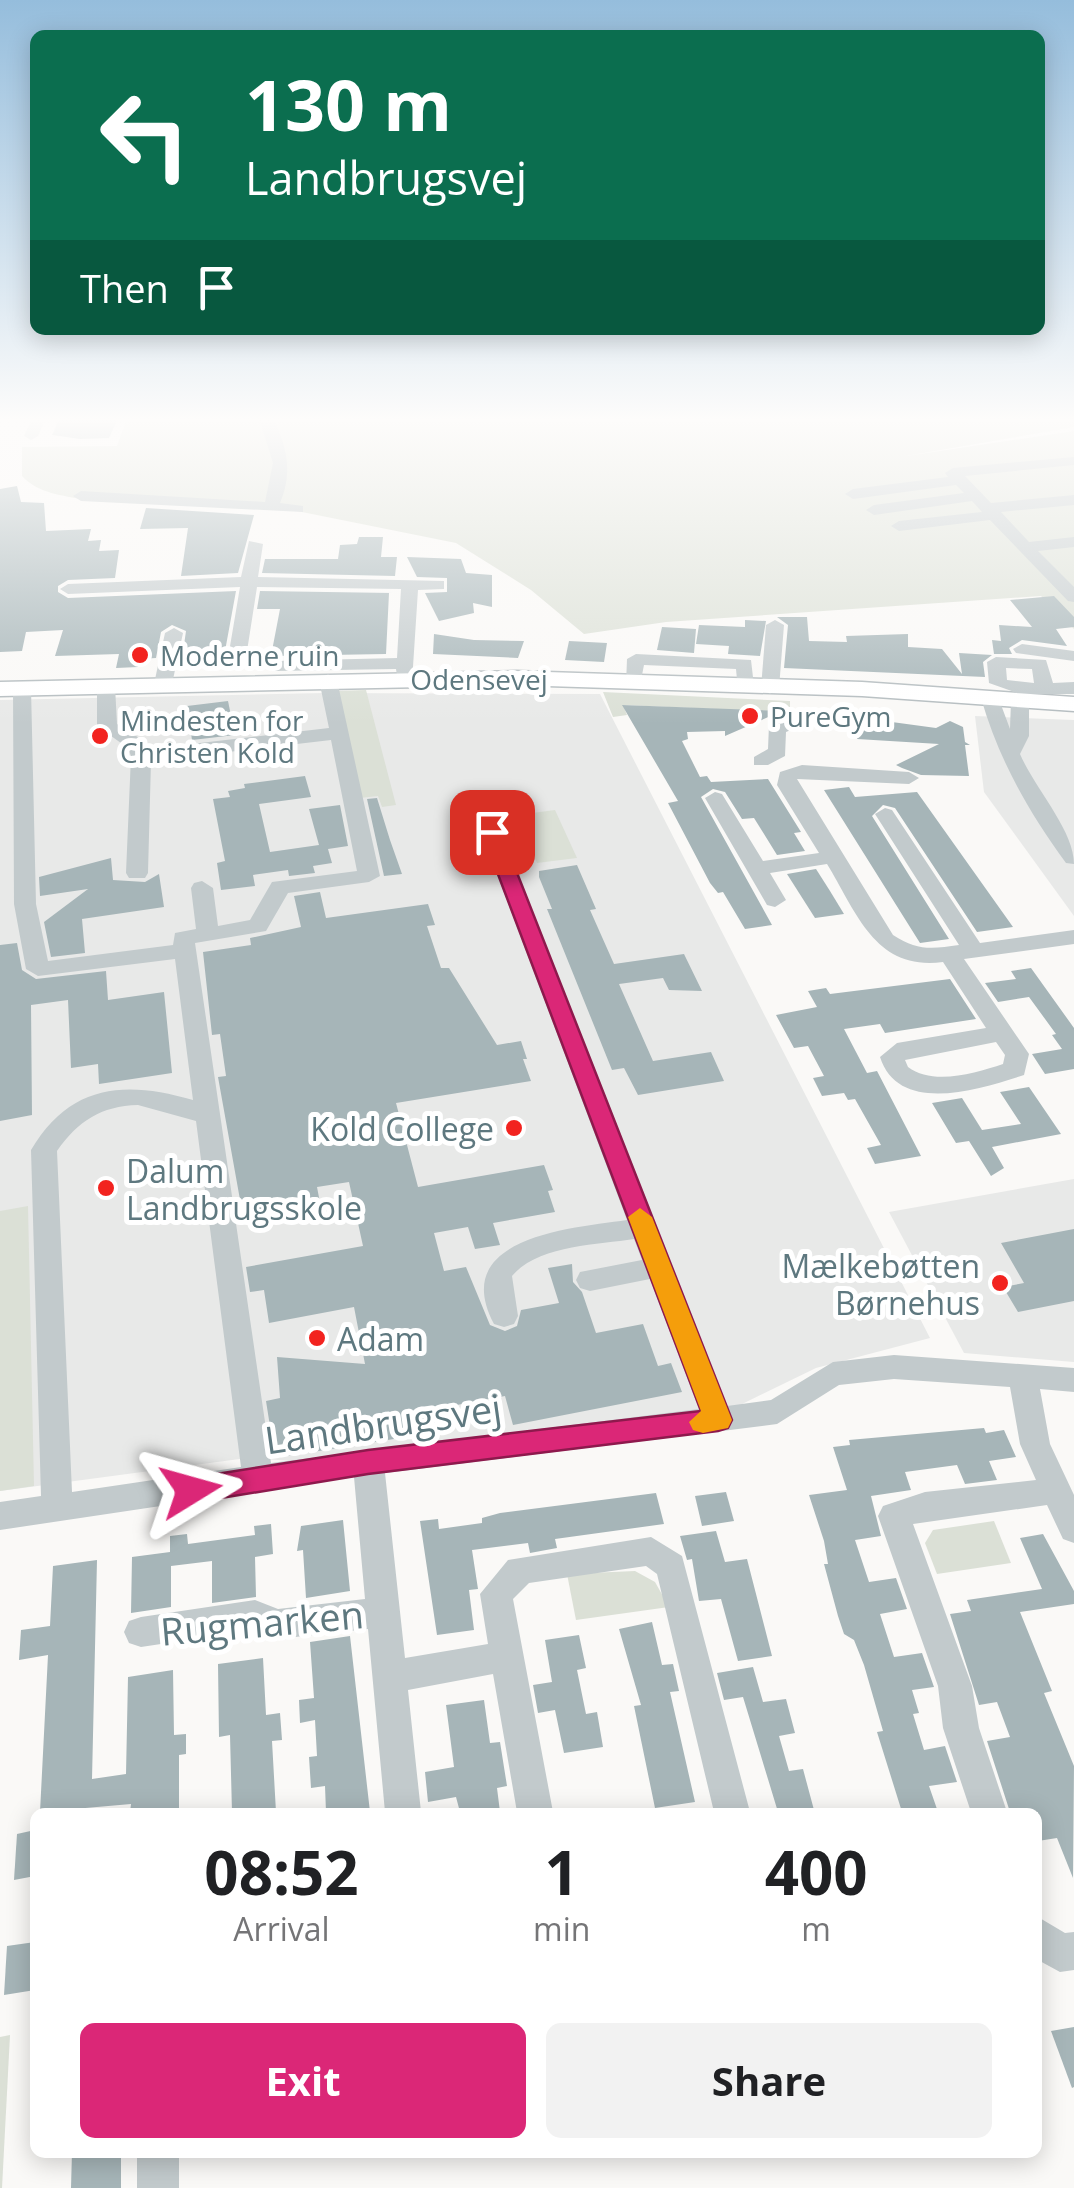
<!DOCTYPE html>
<meta charset="utf-8">
<style>
:root{--surface:#fff;--page:#f2f2f2;--text:#202124;--muted:#757577;--accent:#db2777}
body{margin:0;font-family:"Open Sans",sans-serif;background:var(--page);color:var(--text);height:100vh;display:flex;flex-direction:column;font-size:38px;white-space:nowrap}
*{box-sizing:border-box;margin:0}
p{font-size:32px;color:var(--muted)}
.icon{flex:none;width:55px;height:55px;fill:none;stroke:currentColor;stroke-width:2;stroke-linecap:round;stroke-linejoin:round}
.map{position:relative;flex:1;overflow:hidden}
.side{position:absolute;left:30px;top:1808px;width:1012px;height:350px;display:flex;flex-direction:column;background:var(--surface);border-radius:15px;box-shadow:0 5px 25px #0003}
.side>*{flex:none}
.hud{position:absolute;left:30px;top:30px;width:1015px;height:305px;border-radius:15px;box-shadow:0 5px 25px #0003;background:#0b6e4f;color:#fff;overflow:hidden}
.pin{position:absolute;display:grid;place-items:center;width:85px;height:85px;color:#fff;margin:-42px;border-radius:20px;box-shadow:0 5px 15px #0006}
.me{position:absolute;width:110px;margin:-55px;rotate:82deg;stroke-linejoin:round;filter:drop-shadow(0 0 8px #0008)}
.turn{display:flex;align-items:center;gap:35px;height:210px;padding:0 50px;font-size:45px}
.turn .icon{width:130px;height:130px;stroke-width:2.5}
.turn b{display:block;font-size:70px;line-height:85px}
.then{display:flex;align-items:center;height:95px;padding:0 50px;background:#0003;gap:20px;font-size:38px}
.eta{display:flex;justify-content:space-evenly;align-items:center;height:170px;text-align:center}
.eta b{font-size:60px;font-weight:700;line-height:70px}
.button{display:flex;gap:20px;margin-top:auto;padding:20px 50px}
.button a{flex:1;height:115px;border-radius:15px;background:var(--accent);color:#fff;font-size:40px;font-weight:700;line-height:115px;text-align:center}
.button a+a{background:var(--page);color:var(--text)}
.map>svg:first-child{display:block}
.built{fill:#e8e9e8}
.green{fill:#dbe0d6}
.building{fill:#a6b5b8}
.lines{fill:none;stroke-linecap:round;stroke-linejoin:round}
.major-casing{stroke:#b4bcbf;stroke-width:3}
.minor{fill:#c2cacc;fill-rule:evenodd}
.major{fill:#fff;fill-rule:evenodd}
.route{fill:#db2777;stroke:#8e194d;stroke-width:2.5}
.slow{fill:#f59e0b}
.poi-dot{fill:#f2231f;stroke:#fff;stroke-width:4}
.labels{text-anchor:middle;dominant-baseline:central;stroke-width:10;stroke-linejoin:round;paint-order:stroke}
.far-poi-label{font-size:28px;fill:#5e787f;stroke:#fff;text-anchor:start}
.far-street-label{font-size:28px;fill:#5e787f;stroke:#fff}
.poi-label{font-size:32px;fill:#5e787f;stroke:#fff;text-anchor:end}
.near-street-label{font-size:38px;fill:#5e787f;stroke:#fff}
</style>
<div class="map">
<svg width="1074" height="2188" viewBox="0 0 1074 2188">
<rect width="100%" height="100%" fill="#faf9f7"/>
<g class="built">
<path d="M324,693L600,694L930,1338L816,1368L738,1406L294,1461L247,1458L0,1491V700Z"/>
<path d="M975,716L1074,720V916L984,792Z"/>
<path d="M1074,1179V1362L964,1353L889,1212Z"/>
</g>
<g class="green">
<path d="M127,418H1074V427L906,456L1074,431V629L1041,596L666,622L584,634L531,590L456,543L297,511L85,500C62,495 39,494 22,476V447L117,446Z"/>
<path d="M366,690L396,805L382,807L378,796L360,798L334,691Z"/>
<path d="M603,692L790,701V712L623,705L627,715L613,717Z"/>
<path d="M555,810L577,858L537,863L517,815Z"/>
<path d="M28,1206L34,1486L0,1491V1211Z"/>
<path d="M994,1521L1011,1563L937,1574L925,1543L933,1530Z"/>
<path d="M635,1571L655,1582L669,1607L576,1620L567,1574Z"/>
<path d="M10,2035L2,2188H0V2037Z"/>
</g>
<g class="building">
<path d="M60,418H118L109,438L80,439L52,435Z"/>
<path d="M17,486L21,502L44,503L46,531L91,529L88,541L101,540L99,551L119,550L115,578L68,580L58,586V592L68,598L236,591L225,651L183,652L186,631L172,625L161,632L156,658L140,659L138,667L116,668L119,654L55,656L63,630L26,632L22,651L0,652V489Z"/>
<path d="M146,508L254,515L238,573L181,576L188,528L140,529Z"/>
<path d="M359,537H383L381,557H397L395,576L262,573L265,559H338L340,545L357,544Z"/>
<path d="M407,557L461,559L466,573L492,575V607L473,603L474,613L439,621L425,593L447,592V578L417,577Z"/>
<path d="M260,591L393,593H389L386,654L271,656L280,609H257Z"/>
<path d="M1054,596L1074,617V627L1056,629L1067,646L1022,640L1009,648L1012,654H994L992,640L1001,641L999,625L1032,627L1010,600Z"/>
<path d="M777,617H807L809,641L847,642L846,636L908,634V647L942,649L962,674L959,653L992,655L983,662L985,677L784,668L788,625Z"/>
<path d="M745,620L766,621L760,656L728,654L729,646L696,644L699,625L745,627Z"/>
<path d="M662,627L696,629L694,653L657,650Z"/>
<path d="M434,634L474,640L524,641L518,658L433,654Z"/>
<path d="M569,641L607,643L604,662L565,660Z"/>
<path d="M228,701L235,735L192,740L187,706Z"/>
<path d="M622,705L782,711L725,736V731L687,732L688,739L682,741L700,777L707,776L711,782L768,779L801,832L794,833L805,851L777,855L754,818L742,819L725,792L713,789L701,797L772,925L745,929L723,892L718,893L710,883L668,803L678,801Z"/>
<path d="M855,717L936,728L950,721L963,727L965,742L970,745H965L969,776L921,775L902,768L896,765L939,744L857,739Z"/>
<path d="M305,776L311,797L259,804L270,852L319,845L309,809L340,805L348,846L328,849L332,863L313,866L315,873L289,876L288,870L253,875L255,886L221,890L217,863L225,861L213,799L230,797L228,791L245,788L244,784Z"/>
<path d="M849,787L855,797L917,792L1013,927L977,932L895,808L883,805L872,816L949,939L920,943L824,790Z"/>
<path d="M377,798L390,840L402,874L384,876L367,799Z"/>
<path d="M111,858L113,880L145,882L159,874L164,907L82,919L85,953L51,957L44,922L88,889L40,896L39,877Z"/>
<path d="M577,865L596,909L590,910L614,964L684,954L702,991L669,990L663,978L619,984L653,1061L711,1052L724,1081L638,1095L624,1068L612,1070L547,909H552L539,877V871Z"/>
<path d="M816,869L830,891L844,914L815,918L787,874Z"/>
<path d="M320,892L326,918L428,904L435,925L427,926L441,968H449L497,1045L521,1041L527,1059H523L531,1081L396,1103L418,1187L544,1165L553,1190L548,1191L555,1212L493,1223L500,1245L475,1249L468,1227L434,1233L444,1271L466,1267L490,1325L505,1331L517,1326L521,1310L559,1303L548,1268L572,1264L573,1282L582,1292L596,1333L643,1324L658,1366L671,1363L682,1392L513,1425L505,1396L446,1407L451,1423L423,1428L425,1434L275,1458L266,1401L280,1398L277,1357L365,1364L354,1307L269,1323L264,1290L250,1292L246,1267L363,1246L349,1182L317,1187L321,1208L244,1222L218,1077L226,1076L220,1034L212,1035L203,952L251,945L250,938L301,927L294,896Z"/>
<path d="M17,943L22,970L36,979L106,971L108,1000L164,992L172,1073L99,1084L98,1064L71,1068L68,1000L31,1005L32,1115L0,1121V945Z"/>
<path d="M1031,968L1074,1028V1069L1045,1074L1032,1054L1062,1049L1052,1035L1056,1034L1029,997L998,1002L985,983L1016,979L1011,971Z"/>
<path d="M950,979L976,1019L885,1033L880,1024L844,1029L867,1073L877,1071L921,1156L875,1164L867,1148L881,1145L855,1099L848,1100L844,1093L822,1096L813,1078L824,1076L808,1046L794,1048L776,1015L817,1007L808,991L826,988L830,994Z"/>
<path d="M1029,1087L1061,1134L992,1147L1004,1168L991,1176L969,1141L956,1143L932,1103L962,1098L982,1130L1021,1124L1000,1092Z"/>
<path d="M1074,1229V1301L1018,1312L1003,1287L1024,1283L1001,1243Z"/>
<path d="M984,1428L986,1433L1004,1430L1016,1457L989,1461L997,1480L965,1484L957,1465L905,1472L911,1490L871,1496L881,1536L855,1540L869,1582L896,1578L907,1609L880,1614L894,1657L922,1653L934,1687L912,1690L919,1713L913,1714L924,1750L945,1746L957,1782L929,1786L938,1812H902L877,1732L883,1731L864,1665L854,1640L844,1634L838,1616L824,1564H828L824,1541L809,1495L847,1490L833,1447L850,1445L849,1440Z"/>
<path d="M726,1492L734,1521L702,1526L695,1496Z"/>
<path d="M656,1493L664,1524L555,1539L557,1548L530,1553L528,1543L472,1550L478,1589L469,1590L474,1630L437,1635L420,1521L438,1519L439,1529L482,1523V1518L500,1513Z"/>
<path d="M343,1520L350,1591L306,1598L303,1550L297,1551L301,1526Z"/>
<path d="M271,1524L273,1554L255,1557L256,1597L212,1603V1561L171,1566V1607L131,1613L132,1557L170,1552V1536L187,1534L188,1544L255,1535L254,1526Z"/>
<path d="M716,1531L725,1562L747,1559L772,1656L738,1661L721,1599L699,1601L692,1559L687,1560L680,1536Z"/>
<path d="M1043,1534L1074,1591V1604L1020,1612L1052,1691L1044,1693L1074,1766L1073,1878L1057,1838L1038,1841V1812H1010L987,1741L1010,1737L997,1702L979,1705L950,1614L971,1611L967,1600L1042,1589L1020,1538Z"/>
<path d="M97,1560L92,1779L126,1774L128,1677L173,1670L174,1735L186,1734V1754L179,1755V1812H130L131,1804L40,1812L48,1655L19,1660L21,1630L50,1626L53,1566Z"/>
<path d="M652,1622L662,1665L673,1664L679,1691L670,1692L695,1802L655,1808L634,1706L641,1705L619,1629Z"/>
<path d="M579,1635L586,1668L577,1670L586,1714L597,1712L603,1747L564,1753L555,1710L538,1713L533,1685L552,1682L545,1640Z"/>
<path d="M350,1636L370,1812H326L325,1786L311,1788L309,1757L317,1756L315,1720L300,1723L299,1700L314,1698L310,1642Z"/>
<path d="M263,1658L266,1715L280,1713L282,1740L272,1741L276,1812H232L230,1735L219,1737L218,1664Z"/>
<path d="M753,1667L763,1702L786,1699L795,1733L779,1736L789,1771L803,1769L814,1810L778,1812L743,1697L724,1700L717,1673Z"/>
<path d="M484,1700L490,1743L500,1742L507,1786L497,1788L500,1812H460L456,1797L428,1802L425,1772L454,1767L446,1705Z"/>
<path d="M35,1830V1876L14,1880L17,1834Z"/>
<path d="M35,1942V1990L4,1995L7,1946Z"/>
<path d="M1074,2027V2087L1072,2088L1051,2031Z"/>
<path d="M72,2152H121V2188H71Z"/>
</g>
<g class="lines">
<g class="major-casing">
<path id="major" d="M516,671L862,682L1074,697V711L862,696L516,685L0,696V682Z"/>
</g>
<g class="minor">
<path d="M32,418H46L38,436L31,440L24,436Z"/>
<path d="M259,418H273C287,447 293,472 280,503L303,506V512L81,501L73,496L81,491L265,502L273,463Z"/>
<path d="M1074,457V465L965,476L991,503L1074,495V505L1001,512L1029,542L1074,537V547L1038,551L1074,587V602L1068,601L990,520L899,531L891,526L899,521L982,512L972,501L874,515L866,510L874,505L964,493L956,485L853,499L845,494L853,489L948,477L945,473L953,468Z"/>
<path d="M249,541L263,544L258,577L444,581V589L418,590L412,682H398L396,669L273,671L264,666L273,661L397,658L401,589L257,587L245,664L236,669L227,664L240,587L68,594L60,589L68,584L241,577Z"/>
<path d="M775,620L784,625L779,688L770,694L761,688L766,625Z"/>
<path d="M174,628L183,633L172,684L163,690L154,684L165,633Z"/>
<path d="M1022,644L1074,651V661L1016,653L1013,649Z"/>
<path d="M636,654L751,660L754,686L745,692L738,690L736,669L644,665L640,685H626L627,659Z"/>
<path d="M996,657L1046,660L1053,683L1074,682V694H1020L1029,700V736L1020,754C1035,789 1074,830 1074,864L1066,863C1028,811 999,760 981,698L983,694H997L1010,729L1011,700L1020,694L989,683L987,662ZM1006,668L1032,669L1034,683L1007,680Z"/>
<path d="M328,674L337,680L380,876L369,882L288,893L266,931L195,943L271,1463L699,1409L650,1279L590,1291L580,1288L576,1280L580,1272L642,1260L634,1239C597,1245 538,1245 512,1276L518,1316L514,1324L504,1327L494,1324C448,1237 571,1228 627,1220L473,810L483,804L490,806L727,1406L771,1400L833,1362L894,1355L1074,1368V1392L1040,1389L1050,1444L1074,1495V1543L1063,1539L1047,1505L913,1524L972,1686L979,1728L1007,1812H971L943,1728L938,1686L878,1516L883,1506L925,1492L1036,1480L1020,1444L1010,1387L894,1379L839,1385L777,1424L385,1473L405,1658L488,1644L480,1594L508,1560L651,1537L682,1556L750,1812H714L657,1574L646,1566L529,1583L513,1599L553,1812H517L493,1674L408,1690L421,1812H385L368,1629L277,1639L254,1630L141,1647L129,1643L124,1632L129,1621L141,1617L255,1600L278,1609L365,1599L354,1477L0,1530V1502L41,1496L31,1150C70,1084 125,1080 193,1100L175,959L38,976L26,969L14,904L13,688L22,682L31,688L36,904L48,961L173,945L175,933L196,929L191,888L194,883L202,881L213,888L218,926L250,920L272,882L357,871L331,740L151,761L148,873L145,878H129L126,873L131,756L128,748L97,726V686L106,680L115,686L117,724L144,741L148,749L329,728L319,680ZM138,1105L196,1121L241,1467L72,1492L57,1151C78,1121 101,1106 138,1105Z"/>
<path d="M793,719L803,725L786,732L785,756L768,765H754V757L768,749L769,725Z"/>
<path d="M802,765L909,772L919,778L909,784L797,779L893,935C917,951 932,949 959,945L875,814L885,808L892,810L980,943L1074,930V944L964,959L1029,1054L1024,1075C980,1089 899,1116 880,1057L897,1043L986,1028L943,962C875,971 857,913 827,864L770,873L786,900L775,907L767,905L705,798L715,792L722,794L763,861L819,853L777,785L780,772ZM996,1042L1005,1055L1003,1064C976,1073 933,1086 908,1067L905,1060Z"/>
<path d="M1038,1917L1065,1933L1074,1932V1970L1060,1972L1038,1960Z"/>
<rect x="137" y="2152" width="42" height="36"/>
</g>
<use href="#major" class="major"/>
</g>
<linearGradient id="sky" x2="0" y2="1"><stop stop-color="#95bddc"/><stop offset="0.58" stop-color="#fdfcfb"/><stop offset="1" stop-color="#fdfcfb" stop-opacity="0"/></linearGradient>
<rect width="1074" height="724" fill="url(#sky)"/>
<path class="route" d="M485,828L501,832L732,1420L728,1428L718,1431L368,1474L191,1503L181,1499L177,1490L181,1482L191,1478L368,1450L701,1411L482,832Z"/>
<path class="slow" d="M640,1208L652,1217L732,1420L728,1428L703,1433L693,1430L689,1422L701,1411L628,1217Z"/>
<g class="poi-dot">
<circle cx="140" cy="655" r="10"/>
<circle cx="750" cy="716" r="10"/>
<circle cx="100" cy="736" r="10"/>
<circle cx="514" cy="1128" r="10"/>
<circle cx="106" cy="1188" r="10"/>
<circle cx="1000" cy="1283" r="10"/>
<circle cx="317" cy="1338" r="10"/>
</g>
<g class="labels">
<g class="far-poi-label">
<text x="160" y="655">Moderne ruin</text>
<text x="770" y="716">PureGym</text>
<text x="120" y="720">Mindesten for<tspan x="120" dy="32">Christen Kold</tspan></text>
</g>
<g class="far-street-label">
<text x="479" y="679">Odensevej</text>
</g>
<g class="poi-label">
<text x="494" y="1128">Kold College</text>
<text x="126" y="1170" text-anchor="start">Dalum<tspan x="126" dy="37">Landbrugsskole</tspan></text>
<text x="980" y="1265">Mælkebøtten<tspan x="980" dy="37">Børnehus</tspan></text>
<text x="337" y="1338" text-anchor="start">Adam</text>
</g>
<g class="near-street-label">
<text transform="translate(383 1423) rotate(-8)">Landbrugsvej</text>
<text transform="translate(262 1622) rotate(-5)">Rugmarken</text>
</g>
</g>
</svg>
<div class="pin" style="left:492px;top:832px;background:#d93025"><svg class="icon" aria-label="arrive" viewBox="0 0 24 24"><path d="M6 21V4h12l-3 4 3 4H6"/></svg></div>
<svg class="me" style="left:191px;top:1490px" viewBox="-20 -20 40 40"><path d="M0-17L14 15 0 8-14 15z" fill="#db2777" stroke="#fff" stroke-width="4"/></svg>
<div class="hud">
<div class="turn"><svg class="icon" aria-label="left" viewBox="0 0 24 24"><path d="M17 20v-9H6M10 6l-5 5 5 5"/></svg><div><b>130 m</b>Landbrugsvej</div></div>
<div class="then">Then<svg class="icon" aria-label="arrive" viewBox="0 0 24 24"><path d="M6 21V4h12l-3 4 3 4H6"/></svg></div>
</div>
<section class="side">
<div class="eta">
<div><b>08:52</b><p>Arrival</p></div>
<div><b>1</b><p>min</p></div>
<div><b>400</b><p>m</p></div>
</div>
<div class="button"><a>Exit</a><a>Share</a></div>
</section>
</div>
